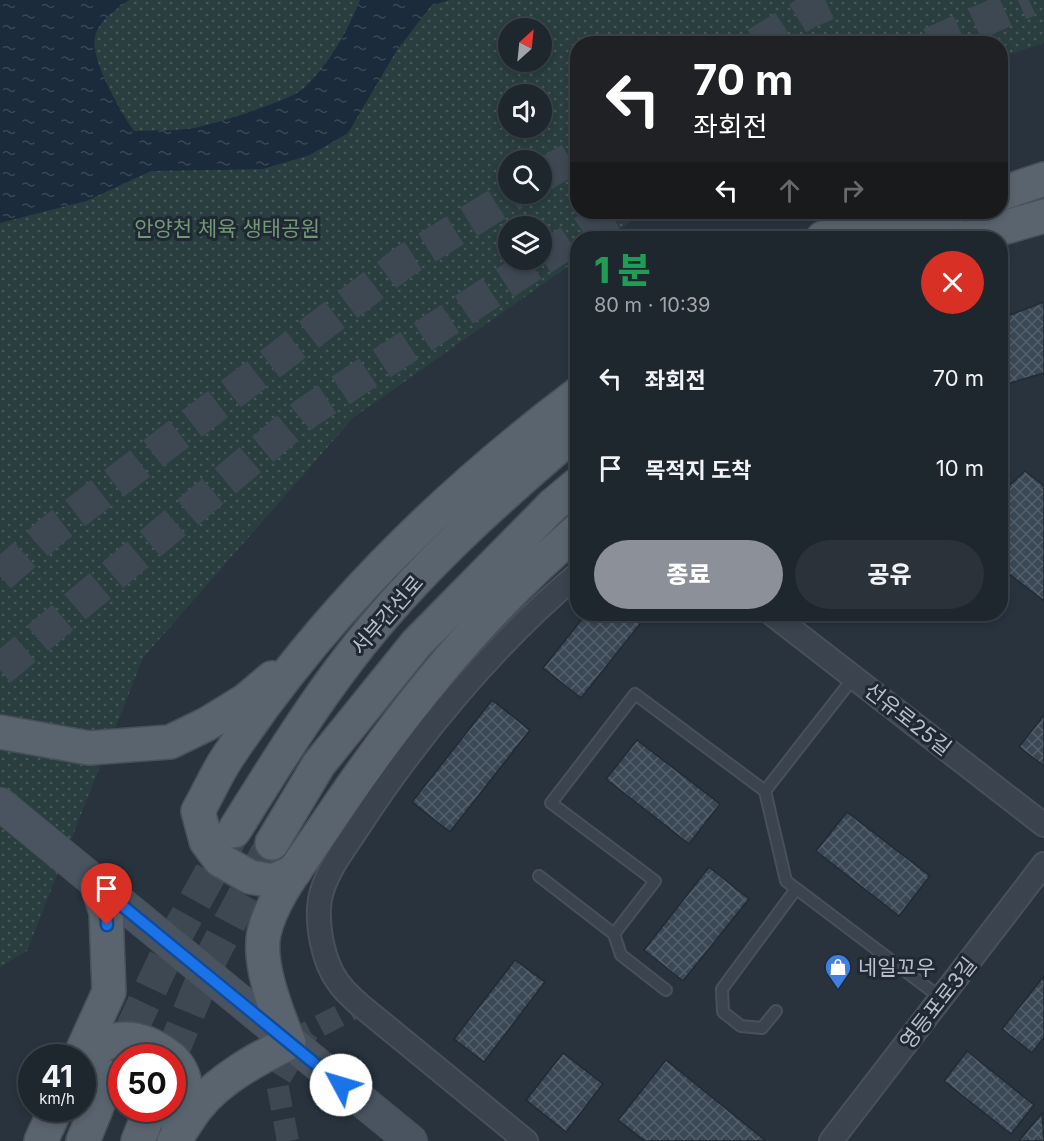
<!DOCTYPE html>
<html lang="ko">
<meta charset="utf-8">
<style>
:root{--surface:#1e262e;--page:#2b323a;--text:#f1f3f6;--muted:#a1a5aa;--line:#3c434a;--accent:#8c9099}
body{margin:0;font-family:Inter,"Noto Sans KR",sans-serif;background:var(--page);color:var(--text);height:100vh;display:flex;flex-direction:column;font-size:22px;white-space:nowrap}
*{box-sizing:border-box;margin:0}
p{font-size:20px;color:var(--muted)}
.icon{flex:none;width:33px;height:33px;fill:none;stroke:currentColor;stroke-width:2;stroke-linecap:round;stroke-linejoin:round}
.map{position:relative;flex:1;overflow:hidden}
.sheet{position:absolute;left:570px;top:231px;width:438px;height:390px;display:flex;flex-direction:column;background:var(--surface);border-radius:24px;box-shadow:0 3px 9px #0003,0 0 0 2px var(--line)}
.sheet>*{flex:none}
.guide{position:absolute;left:570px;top:36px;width:438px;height:183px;border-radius:24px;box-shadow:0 3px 9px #0003,0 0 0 2px var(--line);background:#202124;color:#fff;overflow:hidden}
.needle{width:39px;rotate:27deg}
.fabs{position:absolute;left:498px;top:18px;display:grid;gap:12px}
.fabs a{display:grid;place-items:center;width:54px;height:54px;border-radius:50%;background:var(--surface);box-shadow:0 3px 9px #0003,0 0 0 2px var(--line);font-size:30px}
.speed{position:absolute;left:18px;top:1044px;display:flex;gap:12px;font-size:30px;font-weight:700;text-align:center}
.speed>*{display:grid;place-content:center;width:78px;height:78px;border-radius:50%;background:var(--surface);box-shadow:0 3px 9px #0003,0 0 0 2px var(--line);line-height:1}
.speed small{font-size:15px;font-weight:400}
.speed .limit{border:9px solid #d22;background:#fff;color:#111}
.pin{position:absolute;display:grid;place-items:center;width:51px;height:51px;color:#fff;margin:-62px -26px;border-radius:50% 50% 50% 0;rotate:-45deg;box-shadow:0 0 6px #0007}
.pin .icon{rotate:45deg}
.me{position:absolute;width:66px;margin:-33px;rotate:309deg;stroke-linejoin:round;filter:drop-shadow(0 0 4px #0008)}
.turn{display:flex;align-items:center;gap:21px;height:126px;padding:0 24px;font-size:27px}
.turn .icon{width:78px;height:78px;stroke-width:2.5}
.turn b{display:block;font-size:42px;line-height:51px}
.lanes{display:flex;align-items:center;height:57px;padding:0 24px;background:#0003;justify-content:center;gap:30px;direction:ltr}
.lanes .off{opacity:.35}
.round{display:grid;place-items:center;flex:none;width:63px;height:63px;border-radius:32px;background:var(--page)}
.summary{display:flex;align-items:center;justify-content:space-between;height:102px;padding:0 24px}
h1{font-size:36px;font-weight:800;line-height:45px;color:#1e9e55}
.primary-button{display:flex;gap:12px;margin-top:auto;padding:12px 24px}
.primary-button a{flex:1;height:69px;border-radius:36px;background:var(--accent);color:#fff;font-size:24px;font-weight:800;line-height:69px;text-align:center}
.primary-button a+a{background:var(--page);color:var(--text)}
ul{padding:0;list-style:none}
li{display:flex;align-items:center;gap:18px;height:90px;padding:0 24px}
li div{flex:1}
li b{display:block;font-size:22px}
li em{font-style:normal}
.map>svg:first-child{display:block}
.park{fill:url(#park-dots);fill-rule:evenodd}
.water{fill:url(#water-ripples)}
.building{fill:url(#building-cross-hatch);stroke:#222b35;stroke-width:1.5}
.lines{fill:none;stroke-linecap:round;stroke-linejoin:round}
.minor-tunnel{stroke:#3e4853;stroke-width:22;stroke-dasharray:22 11;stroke-linecap:butt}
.primary-tunnel{stroke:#3e4853;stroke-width:33;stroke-dasharray:33 16;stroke-linecap:butt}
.trunk-tunnel{stroke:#3e4853;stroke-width:33;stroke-dasharray:33 16;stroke-linecap:butt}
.service-casing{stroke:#48505a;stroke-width:14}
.minor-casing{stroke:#48505a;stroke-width:26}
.secondary-casing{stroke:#48505a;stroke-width:34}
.primary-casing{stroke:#48505a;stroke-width:36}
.service{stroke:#3b444e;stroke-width:10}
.minor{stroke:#3b444e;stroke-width:22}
.secondary{stroke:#4a5460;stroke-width:32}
.primary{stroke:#5a646e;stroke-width:33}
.route-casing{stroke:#114b97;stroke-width:15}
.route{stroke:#1a73e8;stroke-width:10}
.labels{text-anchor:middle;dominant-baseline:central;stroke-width:6;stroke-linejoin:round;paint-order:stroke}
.park-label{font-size:21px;fill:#719777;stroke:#202933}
.street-label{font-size:21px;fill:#b8bfc9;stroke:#202933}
.poi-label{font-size:21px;fill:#b8bfc9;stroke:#202933;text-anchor:start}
</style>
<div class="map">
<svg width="1044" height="1141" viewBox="0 0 1044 1141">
<defs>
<pattern id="park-dots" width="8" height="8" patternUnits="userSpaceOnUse" patternTransform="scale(1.5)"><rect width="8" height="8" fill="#2a3e3f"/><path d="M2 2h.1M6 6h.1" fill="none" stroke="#475859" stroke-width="1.8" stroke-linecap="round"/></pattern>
<pattern id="water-ripples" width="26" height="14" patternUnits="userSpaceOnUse" patternTransform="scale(1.5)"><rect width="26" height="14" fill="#1b2b3b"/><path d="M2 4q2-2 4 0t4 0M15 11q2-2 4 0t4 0" fill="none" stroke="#3a4856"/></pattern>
<pattern id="building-cross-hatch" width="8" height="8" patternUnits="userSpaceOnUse" patternTransform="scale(1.5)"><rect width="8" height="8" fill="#3a4754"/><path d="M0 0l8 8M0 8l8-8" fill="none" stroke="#54606b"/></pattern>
</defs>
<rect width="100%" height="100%" fill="#28333e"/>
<path class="park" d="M0,0H1044V43L1001,57L1000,44H578V212H645L607,238H578L577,260L353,418L143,658L27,951L0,967ZM508,28H542V62H508ZM508,94H542V128H508ZM508,160H542V194H508ZM508,226H542V260H508Z"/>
<path class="water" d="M0,0H129C117,9 98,21 95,37C90,60 121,112 134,131C154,130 175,131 194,128C214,124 289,101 303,89C330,63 346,34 360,0H449L431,6L397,50L348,133L310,155L263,169L151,171L86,201L0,223Z"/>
<g class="building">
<path d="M1044,302V373L1000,386V319Z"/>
<path d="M1025,471L1044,486V601L1000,567V494Z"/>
<path d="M586,614H648L581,698L543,668Z"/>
<path d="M492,700L530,730L450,832L412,802Z"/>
<path d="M1044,715V766L1019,747Z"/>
<path d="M637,740L720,804L689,844L606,779Z"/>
<path d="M847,812L930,876L899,916L816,851Z"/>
<path d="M709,867L749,899L683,981L644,950Z"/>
<path d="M515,960L545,982L484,1062L454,1039Z"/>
<path d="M1044,976V1037L1032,1053L1002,1029Z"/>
<path d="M967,1051L1034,1105L1011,1134L944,1081Z"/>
<path d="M563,1053L603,1084L566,1132L526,1100Z"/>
<path d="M666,1060L766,1141H645L618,1120Z"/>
<path d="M1042,1113L1044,1141H1019Z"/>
</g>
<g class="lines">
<path class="minor-tunnel" d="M288,1141L277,1083L308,1032L360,1005"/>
<g class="primary-tunnel">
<path d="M170,1058L212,956L272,843"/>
<path d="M109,1077L175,937L233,833"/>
</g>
<g class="trunk-tunnel">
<path d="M756,44L808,12L836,0"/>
<path d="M930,44L1029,0"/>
<path d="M542,176L578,154"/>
<path d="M542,259L614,212"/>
<path d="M0,576L53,530L405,261L514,194"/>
<path d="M0,670L306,413L540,260"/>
</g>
<g class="service-casing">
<g id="service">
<path d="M854,677L765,791L786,881L941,998"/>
<path d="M539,876L614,934L621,955L666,990"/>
<path d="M614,934L655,881L551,803L635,694L765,791"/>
<path d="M776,1011L762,1028L741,1026L723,1012L722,989L796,889"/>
</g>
</g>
<g class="minor-casing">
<g id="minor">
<path d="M772,614L1044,825"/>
<path d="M526,1141L360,1005C352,998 344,991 338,982C323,962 316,924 320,899C325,874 342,852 356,831C414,741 495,643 578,574"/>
<path d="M831,1141L1044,864"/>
</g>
</g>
<g class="secondary-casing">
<path id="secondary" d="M0,804L411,1141"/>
</g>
<g class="primary-casing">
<g id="primary">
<path d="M1000,194L1044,179"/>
<path d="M823,238L906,212"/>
<path d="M890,238L951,212"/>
<path d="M968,238L1044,216"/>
<path d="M0,732L89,748L170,742L207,724L246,700L272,678"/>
<path d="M234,831C271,772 307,713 350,657C415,572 496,500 578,430"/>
<path d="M272,843L319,764L416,644L553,505L578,484"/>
<path d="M295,871L273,881L250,877L220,860L206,841L198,811C209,792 218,770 231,752C324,613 445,494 578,394"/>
<path d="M79,1058L109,992L106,912L97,885"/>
<path d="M172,1059C192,1079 187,1105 178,1128"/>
<path d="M82,1065C106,1030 140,1033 171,1058"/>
<path d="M41,1141L56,1108"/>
<path d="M83,1141L109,1077"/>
<path d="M138,1141L151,1108"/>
<path d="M174,1141C182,1130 189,1117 198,1106C221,1078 257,1059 289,1043C278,1015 257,964 264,933C272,898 300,864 319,835C395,721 474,619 578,530"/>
</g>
</g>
<use href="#service" class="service"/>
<use href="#minor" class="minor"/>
<use href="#secondary" class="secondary"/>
<use href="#primary" class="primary"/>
</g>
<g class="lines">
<g class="route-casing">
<path id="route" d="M107,925L106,912L97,885L341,1085"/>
</g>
<use href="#route" class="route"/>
</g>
<defs>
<g id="shop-pin" transform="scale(1.35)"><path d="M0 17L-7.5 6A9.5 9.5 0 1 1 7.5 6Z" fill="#3f7fe0" stroke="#202933"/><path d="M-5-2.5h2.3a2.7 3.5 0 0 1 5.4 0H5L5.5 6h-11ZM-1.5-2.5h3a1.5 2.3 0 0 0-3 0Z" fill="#fff"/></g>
</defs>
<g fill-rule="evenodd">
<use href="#shop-pin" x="838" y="967"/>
</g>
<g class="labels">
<g class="park-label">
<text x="227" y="228">안양천 체육 생태공원</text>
</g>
<g class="street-label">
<text transform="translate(387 615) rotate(-49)">서부간선로</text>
<text transform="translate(908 719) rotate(38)">선유로25길</text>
<text transform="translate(938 1003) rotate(-52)">영등포로3길</text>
</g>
<g class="poi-label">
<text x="858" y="967">네일꼬우</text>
</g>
</g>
</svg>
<div class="fabs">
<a><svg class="needle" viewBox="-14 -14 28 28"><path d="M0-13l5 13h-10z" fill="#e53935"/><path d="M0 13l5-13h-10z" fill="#a1a5aa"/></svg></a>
<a><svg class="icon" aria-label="sound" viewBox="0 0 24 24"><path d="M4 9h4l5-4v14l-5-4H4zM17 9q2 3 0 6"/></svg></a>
<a><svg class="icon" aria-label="search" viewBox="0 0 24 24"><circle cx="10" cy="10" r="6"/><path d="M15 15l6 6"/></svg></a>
<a><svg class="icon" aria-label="layers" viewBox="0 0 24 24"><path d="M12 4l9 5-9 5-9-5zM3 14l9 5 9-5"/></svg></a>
</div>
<div class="speed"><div>41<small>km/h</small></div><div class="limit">50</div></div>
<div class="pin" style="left:107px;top:925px;background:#d93025"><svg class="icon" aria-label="arrive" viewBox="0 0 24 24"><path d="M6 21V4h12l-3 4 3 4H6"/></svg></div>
<svg class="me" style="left:341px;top:1085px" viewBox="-20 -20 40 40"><circle r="19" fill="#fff"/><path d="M0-13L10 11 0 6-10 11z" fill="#1a73e8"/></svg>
<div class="guide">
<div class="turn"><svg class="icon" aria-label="left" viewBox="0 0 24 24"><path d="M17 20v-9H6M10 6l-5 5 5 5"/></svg><div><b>70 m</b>좌회전</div></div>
<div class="lanes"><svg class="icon" aria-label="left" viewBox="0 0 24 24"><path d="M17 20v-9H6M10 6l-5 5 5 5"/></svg><svg class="icon off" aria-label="ahead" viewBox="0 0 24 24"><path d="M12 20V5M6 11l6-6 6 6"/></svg><svg class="icon off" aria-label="right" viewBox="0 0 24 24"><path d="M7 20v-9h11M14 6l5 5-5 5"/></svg></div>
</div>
<section class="sheet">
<div class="summary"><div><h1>1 분</h1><p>80 m · 10:39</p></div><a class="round" style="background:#d93025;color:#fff"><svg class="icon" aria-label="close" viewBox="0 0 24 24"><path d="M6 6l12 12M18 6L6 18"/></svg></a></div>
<ul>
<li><svg class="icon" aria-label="left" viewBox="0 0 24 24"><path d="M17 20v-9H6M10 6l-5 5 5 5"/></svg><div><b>좌회전</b></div><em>70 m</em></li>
<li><svg class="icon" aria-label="arrive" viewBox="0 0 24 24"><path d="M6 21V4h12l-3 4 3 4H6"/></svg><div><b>목적지 도착</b></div><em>10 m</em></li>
</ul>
<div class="primary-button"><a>종료</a><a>공유</a></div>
</section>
</div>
